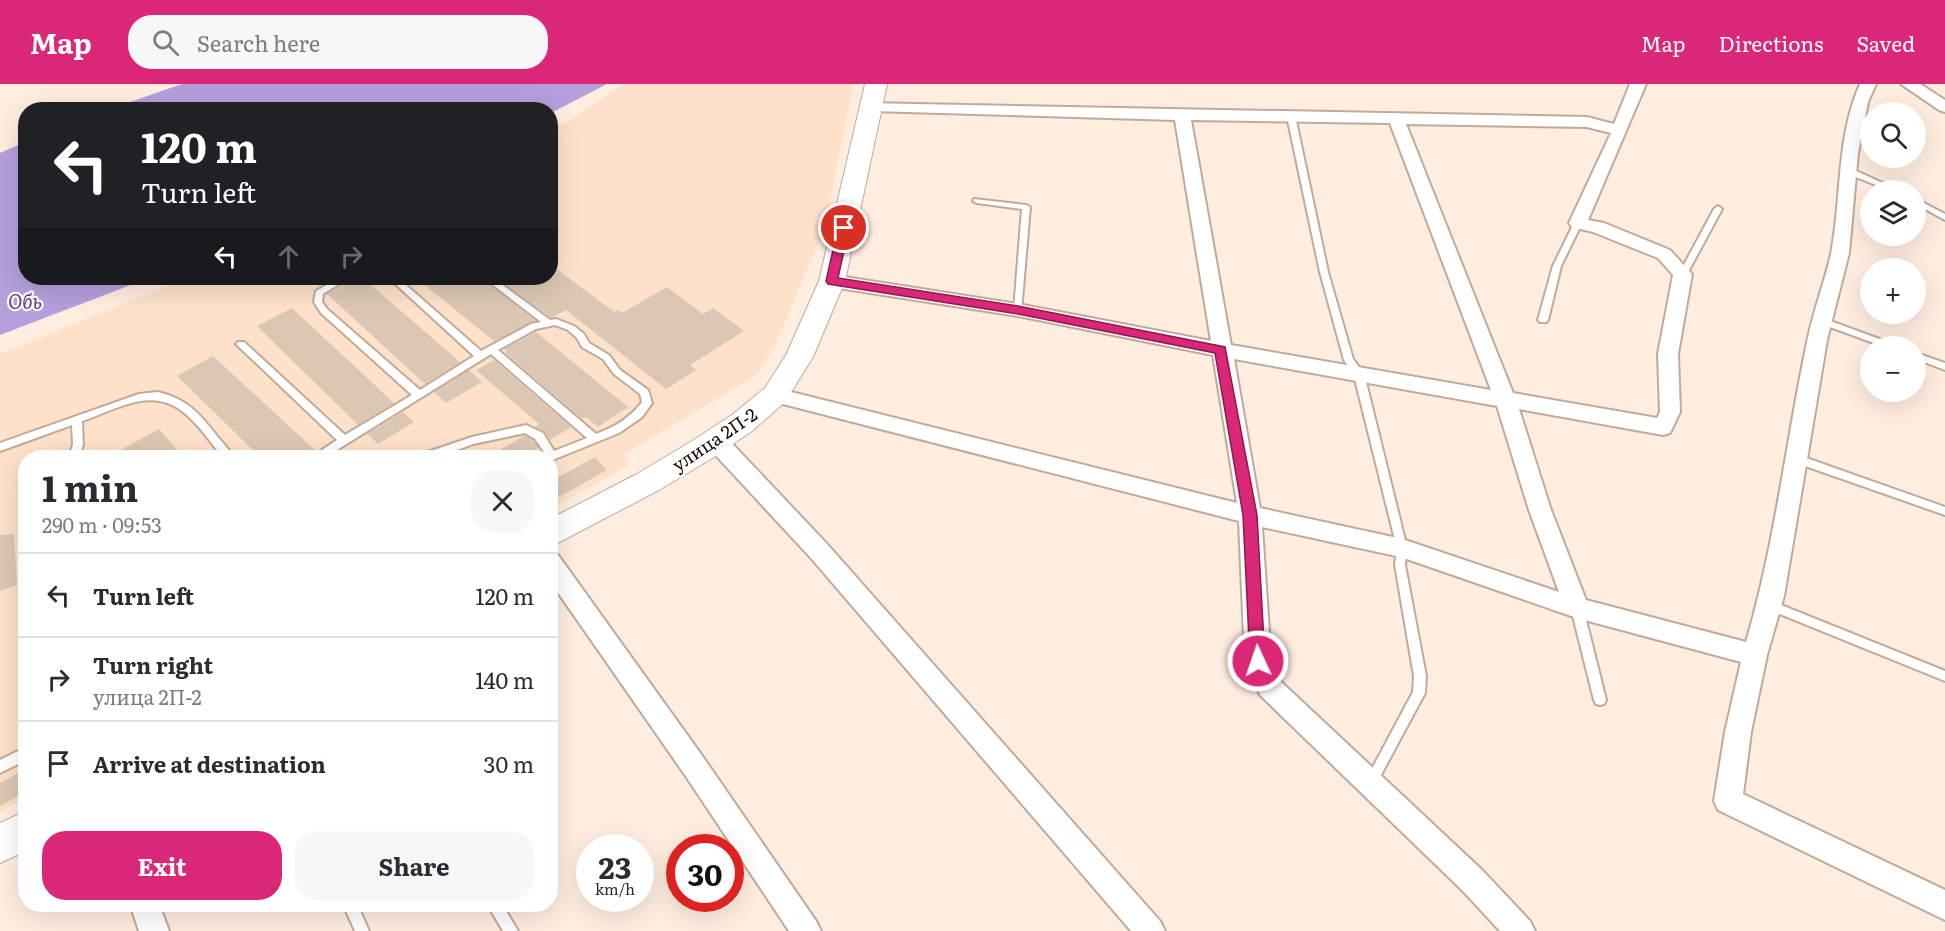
<!DOCTYPE html>
<meta charset="utf-8">
<style>
:root{--surface:#fff;--page:#f7f7f7;--text:#2b2b33;--muted:#7c7c81;--line:#e1e1e2;--accent:#db2777}
body{margin:0;font-family:Literata,serif;background:var(--page);color:var(--text);height:100vh;display:flex;flex-direction:column;font-size:22px;white-space:nowrap}
*{box-sizing:border-box;margin:0}
p{font-size:20px;color:var(--muted)}
.icon{flex:none;width:33px;height:33px;fill:none;stroke:currentColor;stroke-width:2;stroke-linecap:round;stroke-linejoin:round}
.map{position:relative;flex:1;overflow:hidden}
.details{position:absolute;left:18px;top:366px;width:540px;height:462px;display:flex;flex-direction:column;background:var(--surface);border-radius:24px;box-shadow:0 6px 24px #0002}
.details>*{flex:none}
.top-card{position:absolute;left:18px;top:18px;width:540px;height:183px;border-radius:24px;box-shadow:0 6px 24px #0002;background:#202124;color:#fff;overflow:hidden}
.tools{position:absolute;left:1860px;top:18px;display:grid;gap:12px}
.tools a{display:grid;place-items:center;width:66px;height:66px;border-radius:50%;background:var(--surface);box-shadow:0 6px 24px #0002;font-size:30px}
.speed{position:absolute;left:576px;top:750px;display:flex;gap:12px;font-size:30px;font-weight:700;text-align:center}
.speed>*{display:grid;place-content:center;width:78px;height:78px;border-radius:50%;background:var(--surface);box-shadow:0 6px 24px #0002;line-height:1}
.speed small{font-size:15px;font-weight:400}
.speed .limit{border:9px solid #d22;background:#fff;color:#111}
.pin{position:absolute;display:grid;place-items:center;width:51px;height:51px;color:#fff;margin:-26px;border:3px solid #fff;border-radius:50%;box-shadow:0 2px 6px #0007}
.me{position:absolute;width:66px;margin:-33px;rotate:357deg;stroke-linejoin:round;filter:drop-shadow(0 0 4px #0008)}
.turn{display:flex;align-items:center;gap:21px;height:126px;padding:0 24px;font-size:27px}
.turn .icon{width:78px;height:78px;stroke-width:2.5}
.turn b{display:block;font-size:42px;line-height:51px}
.lanes{display:flex;align-items:center;height:57px;padding:0 24px;background:#0003;justify-content:center;gap:30px;direction:ltr}
.lanes .off{opacity:.35}
.round{display:grid;place-items:center;flex:none;width:63px;height:63px;border-radius:24px;background:var(--page)}
.headline{display:flex;align-items:center;justify-content:space-between;height:102px;padding:0 24px}
h1{font-size:36px;font-weight:700;line-height:45px}
.button{display:flex;gap:12px;margin-top:auto;padding:12px 24px}
.button a{flex:1;height:69px;border-radius:24px;background:var(--accent);color:#fff;font-size:24px;font-weight:700;line-height:69px;text-align:center}
.button a+a{background:var(--page);color:var(--text)}
ul{padding:0;list-style:none}
li{display:flex;align-items:center;gap:18px;height:84px;padding:0 24px;border-top:2px solid var(--line)}
li div{flex:1}
li b{display:block;font-size:22px}
li em{font-style:normal}
header{display:flex;align-items:center;gap:36px;box-sizing:border-box;height:84px;padding:0 30px;background:var(--accent);color:#fff}
header strong{font-size:28px}
nav{display:flex;gap:33px;margin-inline-start:auto;font-size:21px}
.search{width:420px;height:54px;background:var(--page);display:flex;align-items:center;gap:15px;box-sizing:border-box;padding:0 21px;border-radius:24px;color:var(--muted);font-size:22px}
.map>svg:first-child{display:block}
.built{fill:#fde1c9}
.water{fill:#b49fdb}
.building{fill:#dcc7b5}
.lines{fill:none;stroke-linecap:round;stroke-linejoin:round}
.service-casing{stroke:#c0ab9a;stroke-width:4}
.minor-casing{stroke:#c0ab9a;stroke-width:4}
.secondary-casing{stroke:#c0ab9a;stroke-width:2}
.service{fill:#fff;fill-rule:evenodd}
.minor{fill:#fff;fill-rule:evenodd}
.secondary{fill:#fff;fill-rule:evenodd}
.route{fill:#db2777;stroke:#8e194d;stroke-width:1.5}
.labels{text-anchor:middle;dominant-baseline:central;stroke-width:4.5;stroke-linejoin:round;paint-order:stroke}
.street-label{font-size:18px;fill:#140d07;stroke:#fff}
.water-label{font-size:20px;font-style:italic;fill:#62448d;stroke:#fff}
</style>
<header>
<strong>Map</strong>
<div class="search"><svg class="icon" aria-label="search" viewBox="0 0 24 24"><circle cx="10" cy="10" r="6"/><path d="M15 15l6 6"/></svg>Search here</div>
<nav><a>Map</a><a>Directions</a><a>Saved</a></nav>
</header>
<div class="map">
<svg width="1945" height="847" viewBox="0 0 1945 847">
<rect width="100%" height="100%" fill="#ffeddf"/>
<path class="built" d="M624,0H853L825,143L774,264L755,292L626,369L629,381L551,425L550,374H26L25,714L0,728V270L187,194H550L551,45L569,37Z"/>
<g class="water">
<path d="M182,0H607L551,29L550,26L110,25Z"/>
<path d="M25,58L26,194H149L0,251V69Z"/>
</g>
<g class="building">
<path d="M550,180L614,228L618,226L622,229L667,203L703,230L713,224L744,247L690,281L696,286L666,305L566,226L551,234L496,194H550Z"/>
<path d="M357,194H363L460,278L425,300L327,210Z"/>
<path d="M416,194H482L536,237L494,257Z"/>
<path d="M292,224L394,319L358,341L257,242Z"/>
<path d="M536,248L628,323L598,343L586,333L582,335L505,269L507,268L504,265Z"/>
<path d="M213,272L316,367L308,374H261L177,292Z"/>
<path d="M494,276L571,343L550,356L545,348L535,343L539,340L476,286Z"/>
<path d="M469,286L482,298L446,319L434,308Z"/>
<path d="M403,328L414,338L378,360L367,350Z"/>
<path d="M159,345L184,374H106Z"/>
<path d="M525,351L533,357L539,364L524,374H487Z"/>
<path d="M595,373L607,386L550,418V398Z"/>
<path d="M14,450L17,501L0,507V451Z"/>
<path d="M26,685V708L0,722V699Z"/>
</g>
<g class="lines">
<g class="service-casing">
<g id="service">
<path d="M1288,30L1295,32L1328,188L1353,275L1364,290L1407,464L1405,481L1426,592L1425,609L1375,702L1371,704L1367,702L1365,698L1413,608L1414,592L1395,481L1397,464L1354,291L1344,276L1320,188L1287,32Z"/>
<path d="M1846,85H1852L1898,106H1888L1846,89Z"/>
<path d="M974,115L1026,121L1030,123L1021,228L1018,229L1014,226L1022,125L977,119L973,117Z"/>
<path d="M1916,115L1945,130V136L1916,120Z"/>
<path d="M1718,122L1722,125L1687,190L1683,193L1680,192L1679,190L1714,125Z"/>
<path d="M1578,136L1582,139L1561,182L1548,236L1546,238H1540L1538,236L1553,182L1574,139Z"/>
<path d="M339,194H349L323,210L322,218L327,225L420,306L474,272L389,194H398L481,267L531,240L541,238L484,194H493L550,236L556,235L574,242L584,250L589,259L609,271L620,286L648,306L652,319L642,333L619,349L550,377V374H544L546,371L535,355L525,349L473,360L436,374H418L419,371L472,353L526,341L543,349L554,367L587,354L491,270L324,374H310L337,356L236,260L238,258H244L345,351L412,311L321,229L314,218L316,207ZM555,241L568,246L577,254L582,263L603,275L614,290L640,310L642,318C630,334 615,343 596,350L498,266L536,245Z"/>
<path d="M1822,234L1893,260L1895,262H1882L1819,239L1817,237L1819,235Z"/>
<path d="M1916,269L1945,279V286L1916,275Z"/>
<path d="M158,308C187,315 199,329 217,352C223,359 229,366 235,374H224C212,361 203,346 190,334C156,299 120,324 82,337L83,361L78,374H68L73,361L72,341L0,367V359L139,310Z"/>
<path d="M1795,370L1945,423V431L1791,377L1790,374L1791,371Z"/>
<path d="M1769,516L1945,587V597L1765,524L1763,521L1765,518Z"/>
<path d="M1577,519L1581,521L1583,524L1606,616L1604,620L1600,621L1596,620L1594,616L1571,524L1573,521Z"/>
<path d="M26,663V676L0,689V676Z"/>
<path d="M343,820H357L369,847H355Z"/>
<path d="M487,820H502L518,847H503Z"/>
</g>
</g>
<g class="minor-casing">
<g id="minor">
<path d="M1630,0H1646L1588,136L1604,139L1670,166L1692,190L1678,270L1680,328L1670,349L1663,351L1519,325L1551,426L1586,516L1746,558C1775,460 1786,358 1807,258C1813,228 1824,200 1831,170C1842,113 1836,54 1860,0H1876L1868,18L1858,69L1849,169L1827,256L1784,512L1767,571L1751,648L1743,710L1945,806V836L1718,726L1714,717L1725,648L1741,578L1577,534L1401,473L1262,443L1271,577L1278,595L1482,786L1530,837L1535,847H1500L1462,806L1260,611L1245,577L1239,437L775,318L768,316L765,311L768,306L775,304L1237,419L1213,271L1018,232L832,203L825,201L823,197L825,193L832,191L1018,220L1211,257L1175,36L871,27L863,22L865,19L1587,33L1614,40ZM1191,36L1390,39L1491,306L1231,261ZM1406,40L1587,43L1611,49L1569,139L1572,143L1593,148L1658,174L1673,191L1658,270L1660,328L1657,334L1513,309ZM1234,275L1497,322L1529,426L1559,508L1402,455L1260,424Z"/>
<path d="M1901,0H1920L1945,16V28L1939,26Z"/>
<path d="M716,349L724,351L827,460L1160,837L1165,847H1131L811,474L708,363L705,357L708,351Z"/>
<path d="M550,469L558,471L703,673L816,837L821,847H789L685,691L550,497Z"/>
<path d="M130,820H159L169,847H139Z"/>
</g>
</g>
<g class="secondary-casing">
<g id="secondary">
<path d="M865,0H887L845,197L813,273L785,318L752,347L714,373L659,406L550,463V435L637,390L692,357L732,331L765,304L786,271L819,197Z"/>
<path d="M26,727V767L0,779V739Z"/>
</g>
</g>
<use href="#service" class="service"/>
<use href="#minor" class="minor"/>
<use href="#secondary" class="secondary"/>
</g>
<path class="route" d="M844,141L849,144L838,194L1018,222L1225,263L1257,431L1265,577L1263,581L1258,583L1252,581L1250,577L1243,431L1215,269L1018,230L828,200L826,197L838,144Z"/>
<g class="labels">
<g class="street-label">
<text transform="translate(714 355) rotate(-34)">улица 2П-2</text>
</g>
<g class="water-label">
<text x="25" y="216">Обь</text>
</g>
</g>
</svg>
<div class="tools">
<a><svg class="icon" aria-label="search" viewBox="0 0 24 24"><circle cx="10" cy="10" r="6"/><path d="M15 15l6 6"/></svg></a>
<a><svg class="icon" aria-label="layers" viewBox="0 0 24 24"><path d="M12 4l9 5-9 5-9-5zM3 14l9 5 9-5"/></svg></a>
<a>+</a>
<a>−</a>
</div>
<div class="speed"><div>23<small>km/h</small></div><div class="limit">30</div></div>
<div class="pin" style="left:844px;top:144px;background:#d93025"><svg class="icon" aria-label="arrive" viewBox="0 0 24 24"><path d="M6 21V4h12l-3 4 3 4H6"/></svg></div>
<svg class="me" style="left:1258px;top:577px" viewBox="-20 -20 40 40"><circle r="17" fill="#db2777" stroke="#fff" stroke-width="3"/><path d="M0-11L8 9 0 5-8 9z" fill="#fff"/></svg>
<div class="top-card">
<div class="turn"><svg class="icon" aria-label="left" viewBox="0 0 24 24"><path d="M17 20v-9H6M10 6l-5 5 5 5"/></svg><div><b>120 m</b>Turn left</div></div>
<div class="lanes"><svg class="icon" aria-label="left" viewBox="0 0 24 24"><path d="M17 20v-9H6M10 6l-5 5 5 5"/></svg><svg class="icon off" aria-label="ahead" viewBox="0 0 24 24"><path d="M12 20V5M6 11l6-6 6 6"/></svg><svg class="icon off" aria-label="right" viewBox="0 0 24 24"><path d="M7 20v-9h11M14 6l5 5-5 5"/></svg></div>
</div>
<section class="details">
<div class="headline"><div><h1>1 min</h1><p>290 m · 09:53</p></div><a class="round"><svg class="icon" aria-label="close" viewBox="0 0 24 24"><path d="M6 6l12 12M18 6L6 18"/></svg></a></div>
<ul>
<li><svg class="icon" aria-label="left" viewBox="0 0 24 24"><path d="M17 20v-9H6M10 6l-5 5 5 5"/></svg><div><b>Turn left</b></div><em>120 m</em></li>
<li><svg class="icon" aria-label="right" viewBox="0 0 24 24"><path d="M7 20v-9h11M14 6l5 5-5 5"/></svg><div><b>Turn right</b><p>улица 2П-2</p></div><em>140 m</em></li>
<li><svg class="icon" aria-label="arrive" viewBox="0 0 24 24"><path d="M6 21V4h12l-3 4 3 4H6"/></svg><div><b>Arrive at destination</b></div><em>30 m</em></li>
</ul>
<div class="button"><a>Exit</a><a>Share</a></div>
</section>
</div>
